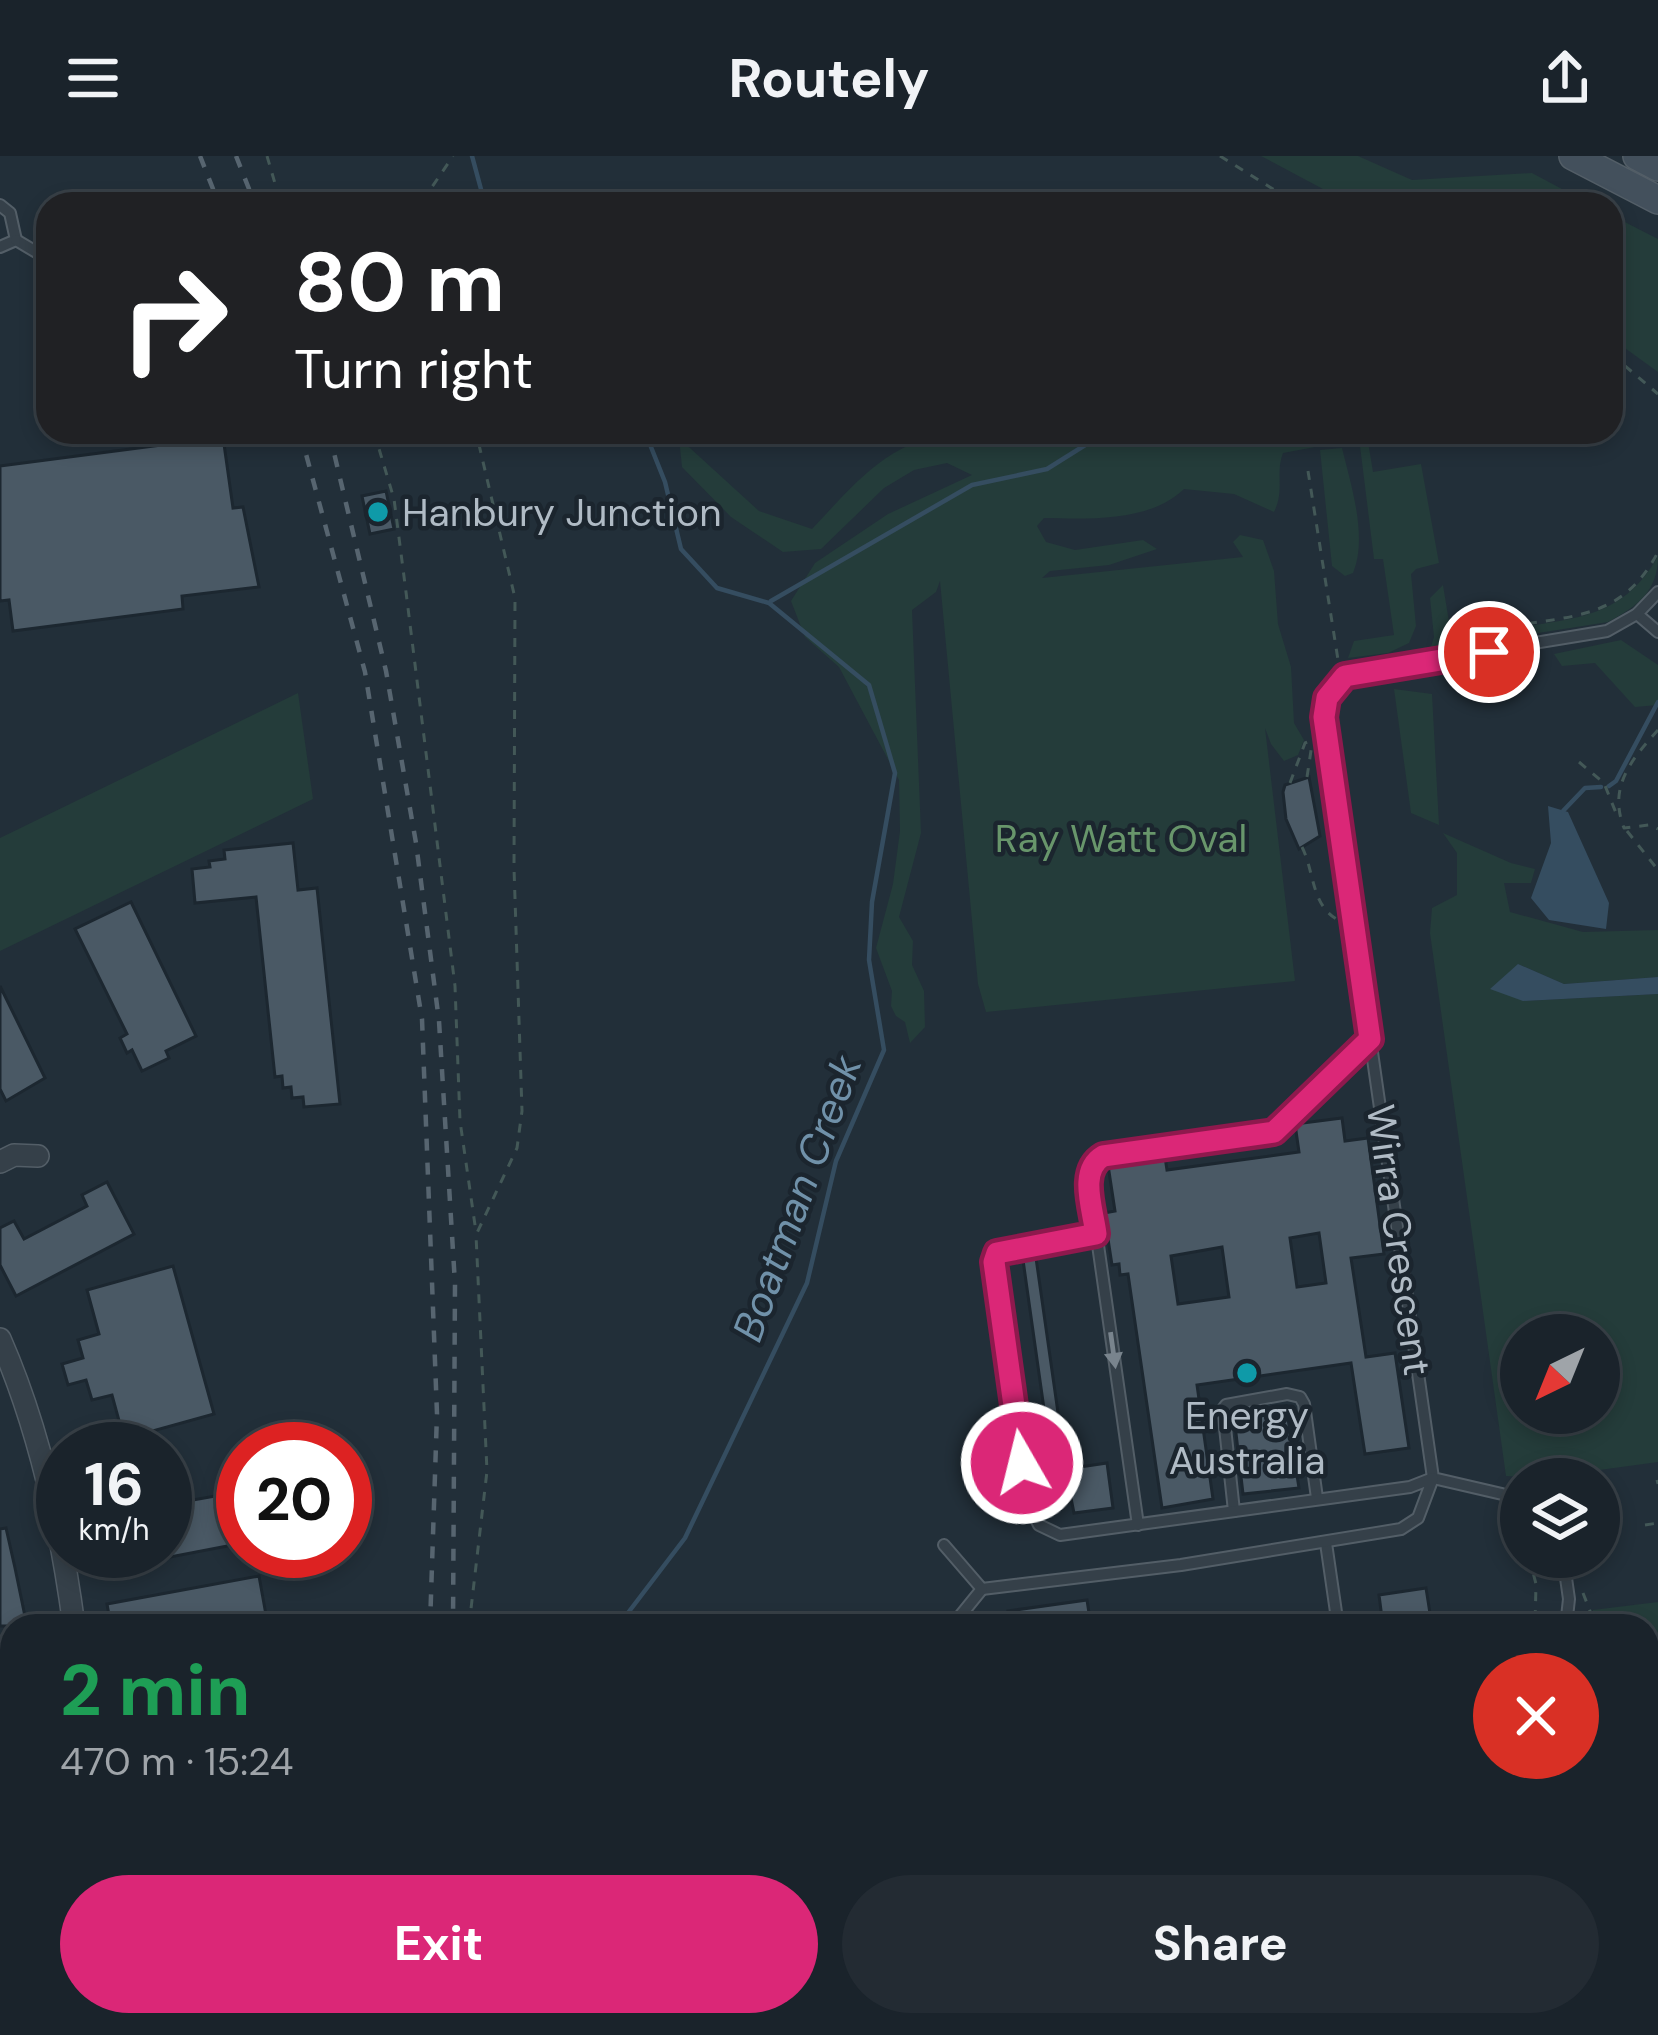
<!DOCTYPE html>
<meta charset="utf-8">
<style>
:root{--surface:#1a232b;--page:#232b33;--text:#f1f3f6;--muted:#9fa4a9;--line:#384047;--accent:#db2777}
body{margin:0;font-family:"DM Sans",sans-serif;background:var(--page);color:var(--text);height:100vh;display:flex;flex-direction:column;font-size:45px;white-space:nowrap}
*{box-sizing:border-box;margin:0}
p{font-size:39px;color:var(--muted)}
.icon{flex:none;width:66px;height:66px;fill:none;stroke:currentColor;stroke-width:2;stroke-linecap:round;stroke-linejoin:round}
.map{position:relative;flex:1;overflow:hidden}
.panel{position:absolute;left:0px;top:1458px;width:1659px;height:423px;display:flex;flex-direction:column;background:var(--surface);border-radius:36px 36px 0 0;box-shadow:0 6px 18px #0003,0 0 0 3px var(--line)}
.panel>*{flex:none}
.top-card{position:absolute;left:36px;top:36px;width:1587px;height:252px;border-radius:36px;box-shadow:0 6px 18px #0003,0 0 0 3px var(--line);background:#202124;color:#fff;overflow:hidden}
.needle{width:78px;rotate:223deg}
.fabs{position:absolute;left:1500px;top:1158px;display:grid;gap:24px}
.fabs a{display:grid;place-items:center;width:120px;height:120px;border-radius:50%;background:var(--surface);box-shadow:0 6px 18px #0003,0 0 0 3px var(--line);font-size:60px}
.speed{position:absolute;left:36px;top:1266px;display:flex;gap:24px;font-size:60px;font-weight:700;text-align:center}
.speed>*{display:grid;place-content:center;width:156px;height:156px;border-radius:50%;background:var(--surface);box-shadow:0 6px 18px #0003,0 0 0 3px var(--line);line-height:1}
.speed small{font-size:30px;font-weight:400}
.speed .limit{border:18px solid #d22;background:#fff;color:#111}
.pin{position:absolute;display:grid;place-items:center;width:102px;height:102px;color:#fff;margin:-51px;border:6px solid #fff;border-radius:50%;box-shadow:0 3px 12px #0007}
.me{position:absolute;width:132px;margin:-66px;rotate:352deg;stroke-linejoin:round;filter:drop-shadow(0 0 9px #0008)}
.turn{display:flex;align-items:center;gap:42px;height:252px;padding:0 60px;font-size:54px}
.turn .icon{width:156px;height:156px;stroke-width:2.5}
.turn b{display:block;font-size:84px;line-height:102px}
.round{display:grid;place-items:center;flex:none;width:126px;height:126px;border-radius:63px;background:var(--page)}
.summary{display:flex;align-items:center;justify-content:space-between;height:204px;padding:0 60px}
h1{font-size:72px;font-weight:700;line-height:90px;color:#1e9e55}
.button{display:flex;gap:24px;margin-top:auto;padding:24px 60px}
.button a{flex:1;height:138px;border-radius:72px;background:var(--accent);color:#fff;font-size:48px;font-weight:700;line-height:138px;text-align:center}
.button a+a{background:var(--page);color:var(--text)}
header{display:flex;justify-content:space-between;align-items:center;height:156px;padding:0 60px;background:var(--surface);font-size:54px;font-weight:700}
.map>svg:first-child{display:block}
.green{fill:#243c3a;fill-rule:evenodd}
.water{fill:#354d60}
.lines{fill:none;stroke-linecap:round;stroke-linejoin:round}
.stream{stroke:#354d60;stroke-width:4.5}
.building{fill:#4a5965;stroke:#1c2730;stroke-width:3;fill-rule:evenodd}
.service-casing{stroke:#535e67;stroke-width:14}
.minor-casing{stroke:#535e67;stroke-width:24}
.secondary-casing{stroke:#535e67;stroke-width:30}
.path{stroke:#435857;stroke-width:3;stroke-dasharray:9 9;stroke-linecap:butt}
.service{stroke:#354049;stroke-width:10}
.minor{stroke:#354049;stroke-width:21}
.secondary{stroke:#43505c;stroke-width:27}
.rail{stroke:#576570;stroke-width:4.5;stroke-dasharray:12 12;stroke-linecap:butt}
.oneway{fill:#79848d}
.route-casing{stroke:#8e194d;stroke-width:30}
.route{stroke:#db2777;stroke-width:21}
.culture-dot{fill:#0f9aa8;stroke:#1b252e;stroke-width:4.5}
.labels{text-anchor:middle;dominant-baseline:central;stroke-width:9;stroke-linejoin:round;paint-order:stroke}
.poi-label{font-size:39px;fill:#b0bbc5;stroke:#1b252e;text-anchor:start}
.park-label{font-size:39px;fill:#68966b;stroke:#1b252e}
.street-label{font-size:39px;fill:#b0bbc5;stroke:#1b252e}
.water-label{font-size:42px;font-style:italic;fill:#7091a9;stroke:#1b252e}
</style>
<header><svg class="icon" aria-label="menu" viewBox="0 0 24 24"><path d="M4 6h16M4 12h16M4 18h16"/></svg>Routely<svg class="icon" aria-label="share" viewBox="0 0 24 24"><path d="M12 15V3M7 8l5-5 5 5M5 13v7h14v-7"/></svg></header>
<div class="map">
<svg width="1658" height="1879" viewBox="0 0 1658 1879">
<rect width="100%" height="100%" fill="#222f39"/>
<g class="green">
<path d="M1261,0H1358L1412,24L1532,17L1590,48H1351Z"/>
<path d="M1611,59L1658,83V216L1611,182Z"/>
<path d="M1018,276H1355C1345,286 1334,287 1322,284L1315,291L1283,297C1275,318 1285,334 1274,356L1234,338L1184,333C1150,366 1090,363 1044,362L1037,370L1046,386L1075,394L1143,384L1157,393L1109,409L1050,415L1042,422L1243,401L1233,386L1240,379L1263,384L1274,415L1278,468L1291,511L1294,567L1304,584L1298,599L1284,605L1271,588L1265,572L1295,825L986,856L978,828L940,425L936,436L912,454L921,677L899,761L913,785L912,809L924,835L925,871L910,887L905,866L896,860L891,850L892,835L876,792L893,728L900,675L899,624L839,511L805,481L791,445L815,407L888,358L972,319L947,307L914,314L884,332L821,393L783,396L731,361L682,311L679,282L759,355L812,373C853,330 891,280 956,279C984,279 991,292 1018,276Z"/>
<path d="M1368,286L1373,316L1421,308L1439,407L1416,413L1411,418L1416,470L1409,487L1388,497L1348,502L1354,485L1394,479L1383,403H1374L1360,290Z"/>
<path d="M1342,292C1351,329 1368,381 1353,417L1345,420L1332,410L1320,294Z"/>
<path d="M1658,400C1658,435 1638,450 1608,466L1430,494L1434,481L1430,442L1443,429L1451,478L1480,477V474L1508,470L1509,473C1574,462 1623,463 1658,400Z"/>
<path d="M1621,484L1658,509V549L1635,551L1595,507L1562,510L1554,498Z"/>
<path d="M1394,533L1432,538L1439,669L1411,657Z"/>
<path d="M298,537L313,643L0,795V682Z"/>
<path d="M1443,677L1511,707L1535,713L1531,727H1504L1510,756L1583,776L1658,774V821L1564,828L1518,808L1523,845L1658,838V1306L1541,1322L1506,1320L1430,777L1432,752L1457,739V697ZM1521,1179H1599V1257H1521Z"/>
<path d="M1658,1446V1574L1647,1570V1470H1591L1593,1454Z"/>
<path d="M1647,1622L1656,1626L1658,1645V1845L1647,1789Z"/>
<path d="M67,1869H230L231,1879H52Z"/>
</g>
<g class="water">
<path d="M1548,650L1568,656L1609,747L1606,773L1549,764L1531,742L1551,687Z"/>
<path d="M1518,808L1564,828L1658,821V838L1523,845L1490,833Z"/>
</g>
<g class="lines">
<g class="stream">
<path d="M472,0L485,48"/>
<path d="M771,445L972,329L1047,313L1106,276"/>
<path d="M1609,630L1616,625L1658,546"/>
<path d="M1563,655L1585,632L1601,631"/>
<path d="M618,1470L685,1382L807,1127L836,1005L884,894L869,804L872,746L895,617L869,529L769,447L717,432L681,393L665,326L645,276"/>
<path d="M588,1879L589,1869"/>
</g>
</g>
<g class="building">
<path d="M223,281L233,352L243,351L259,431L182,440L183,453L13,475L9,444L0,445V310Z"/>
<path d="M386,335L394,373L370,378L362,340Z"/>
<path d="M1309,621L1320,680L1299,693L1286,663L1283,636L1285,629Z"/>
<path d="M293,687L298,734L317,732L340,948L304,951L303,941L292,942L291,931L283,932L282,920L275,921L256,741L195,747L192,713L210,711L209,705L225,703L224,694Z"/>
<path d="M131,746L196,880L166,895L169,902L142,915L132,894L127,897L120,882L127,878L75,773Z"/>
<path d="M0,830L45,922L6,945L0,933Z"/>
<path d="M1342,962L1345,985L1368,982L1384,1098L1351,1102L1366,1201L1395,1197L1409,1292L1365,1298L1351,1207L1197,1229L1213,1343L1162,1352L1128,1118L1120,1119L1119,1108L1112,1109L1104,1057L1115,1055L1108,1009L1165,1001L1167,1014L1299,996L1295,968ZM1319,1077L1326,1127L1297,1131L1290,1082ZM1222,1091L1229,1141L1178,1148L1171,1100Z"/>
<path d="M107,1026L134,1078L16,1140L0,1109V1072L14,1065L24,1083L87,1050L82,1039Z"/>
<path d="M1036,1102L1066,1313L1107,1307L1113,1352L1074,1357L1070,1337L1056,1338L1023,1104Z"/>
<path d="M173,1110L214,1258L124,1283L112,1239L92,1244L86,1224L68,1229L62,1208L83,1202L78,1184L99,1178L87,1134Z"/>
<path d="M1286,1250L1299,1332L1243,1338L1234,1260Z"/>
<path d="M243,1335V1387L165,1402V1349Z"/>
<path d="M6,1372L15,1412L27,1470H0V1373Z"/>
<path d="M259,1420L268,1470H111L107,1448Z"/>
<path d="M1426,1432L1432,1470H1383L1379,1439Z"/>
<path d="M1087,1444L1091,1470H1011L1008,1455Z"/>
</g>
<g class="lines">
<g class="service-casing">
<g id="service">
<path d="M0,49L10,57L16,84L0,91"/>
<path d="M16,84L48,103"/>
<path d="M1637,458L1658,476"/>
<path d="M1521,1347L1502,1338L1433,1322L1324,561C1327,537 1335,523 1359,516L1607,475L1637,458L1658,436"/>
<path d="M1234,1355L1223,1253L1226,1249L1287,1238L1300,1241L1304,1248L1317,1342"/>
<path d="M1138,1369L1090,1033C1088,1016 1088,1009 1103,1000L1274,975L1370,883"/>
<path d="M1326,1387L1338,1470"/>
<path d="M944,1389L982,1433L1181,1409L1401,1373L1418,1362L1433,1322L1410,1331L1060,1379L1039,1369L1028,1347L995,1101L1000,1094L1096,1078"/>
<path d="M1563,1401L1569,1443L1566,1470"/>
<path d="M952,1470L982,1433"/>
<path d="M1647,1585L1658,1590"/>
<path d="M0,1755L12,1754"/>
<path d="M184,1879L195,1869"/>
</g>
</g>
<g class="minor-casing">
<g id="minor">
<path d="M0,1006L14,999L38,1000"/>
<path d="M0,1183C40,1274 61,1372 74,1470"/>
<path d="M1453,1869L1527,1879"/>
<path d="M1372,1879L1448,1869"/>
</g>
</g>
<g class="secondary-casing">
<g id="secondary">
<path d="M1573,0L1658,44"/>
<path d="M1637,0L1658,11"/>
</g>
</g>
<g class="path">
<path d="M267,0L281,48"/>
<path d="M1220,0L1297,48"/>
<path d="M431,48L432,31L453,0"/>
<path d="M1611,198L1658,238"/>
<path d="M374,276L394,343L406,436L455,830L460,965L476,1076"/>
<path d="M1308,315L1339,510"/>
<path d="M1510,470C1576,460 1624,461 1658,396"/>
<path d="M1658,574C1631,604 1608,631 1624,672L1649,669L1658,673"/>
<path d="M1579,606L1604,627L1618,662"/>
<path d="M1307,621L1312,588"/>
<path d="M1290,627L1305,587L1313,584"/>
<path d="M1627,675L1658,714"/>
<path d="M1302,691C1315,717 1311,751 1340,765"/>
<path d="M1657,1324L1658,1328"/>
<path d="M1508,1359L1521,1384"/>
<path d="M1645,1369L1658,1367"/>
<path d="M1529,1401L1536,1428L1535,1470"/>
<path d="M1583,1437L1590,1455L1587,1470"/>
<path d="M469,1470L487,1315L476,1079L517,992L522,955L514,712L515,442L476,276"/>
<path d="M446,1879L448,1869"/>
<path d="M1597,1879V1869"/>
</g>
<use href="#service" class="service"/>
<use href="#minor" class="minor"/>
<use href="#secondary" class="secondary"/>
<g class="rail">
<path d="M200,0L219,48"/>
<path d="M236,0L255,48"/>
<path d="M300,276L365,516L422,863L437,1258L430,1470"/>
<path d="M329,276L386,515L416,687L439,865L455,1128L453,1470"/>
<path d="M384,1879L385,1869"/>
<path d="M423,1879L424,1869"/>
</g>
</g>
<defs><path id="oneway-solid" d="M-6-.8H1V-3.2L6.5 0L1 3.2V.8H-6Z" transform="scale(3)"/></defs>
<use class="oneway" href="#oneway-solid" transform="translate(1113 1194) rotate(82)"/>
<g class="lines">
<g class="route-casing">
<path id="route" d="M1022,1307L994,1106L997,1097L1096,1078C1093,1053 1078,1015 1103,1000L1274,976L1370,883L1324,561L1327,542L1345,520L1489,496"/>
</g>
<use href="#route" class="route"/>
</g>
<g class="culture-dot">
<circle cx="378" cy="356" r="12"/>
<circle cx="1247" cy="1217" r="12"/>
</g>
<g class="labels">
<g class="poi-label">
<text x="402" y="356">Hanbury Junction</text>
<text x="1247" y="1259" text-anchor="middle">Energy<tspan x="1247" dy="45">Australia</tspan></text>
</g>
<g class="park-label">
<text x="1121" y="682">Ray Watt Oval</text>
</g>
<g class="street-label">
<text transform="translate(1399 1084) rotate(82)">Wirra Crescent</text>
</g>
<g class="water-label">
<text transform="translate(797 1042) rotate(-70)">Boatman Creek</text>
</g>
</g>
</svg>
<div class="fabs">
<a><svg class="needle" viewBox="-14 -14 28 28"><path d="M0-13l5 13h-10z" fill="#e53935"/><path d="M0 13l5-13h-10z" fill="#9fa4a9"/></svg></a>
<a><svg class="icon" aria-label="layers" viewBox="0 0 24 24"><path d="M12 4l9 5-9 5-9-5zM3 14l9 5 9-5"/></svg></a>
</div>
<div class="speed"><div>16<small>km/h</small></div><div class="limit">20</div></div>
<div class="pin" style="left:1489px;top:496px;background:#d93025"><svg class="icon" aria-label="arrive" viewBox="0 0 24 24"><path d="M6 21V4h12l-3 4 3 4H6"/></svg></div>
<svg class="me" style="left:1022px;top:1307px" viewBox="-20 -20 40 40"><circle r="17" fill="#db2777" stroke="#fff" stroke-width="3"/><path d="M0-11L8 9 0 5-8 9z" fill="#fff"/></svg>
<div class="top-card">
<div class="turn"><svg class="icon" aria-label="right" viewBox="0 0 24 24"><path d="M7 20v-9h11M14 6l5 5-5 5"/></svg><div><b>80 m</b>Turn right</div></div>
</div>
<section class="panel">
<div class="summary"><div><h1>2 min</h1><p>470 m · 15:24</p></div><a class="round" style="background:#d93025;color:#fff"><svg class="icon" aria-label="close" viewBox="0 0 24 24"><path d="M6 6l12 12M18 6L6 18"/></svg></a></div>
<div class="button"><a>Exit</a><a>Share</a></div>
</section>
</div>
